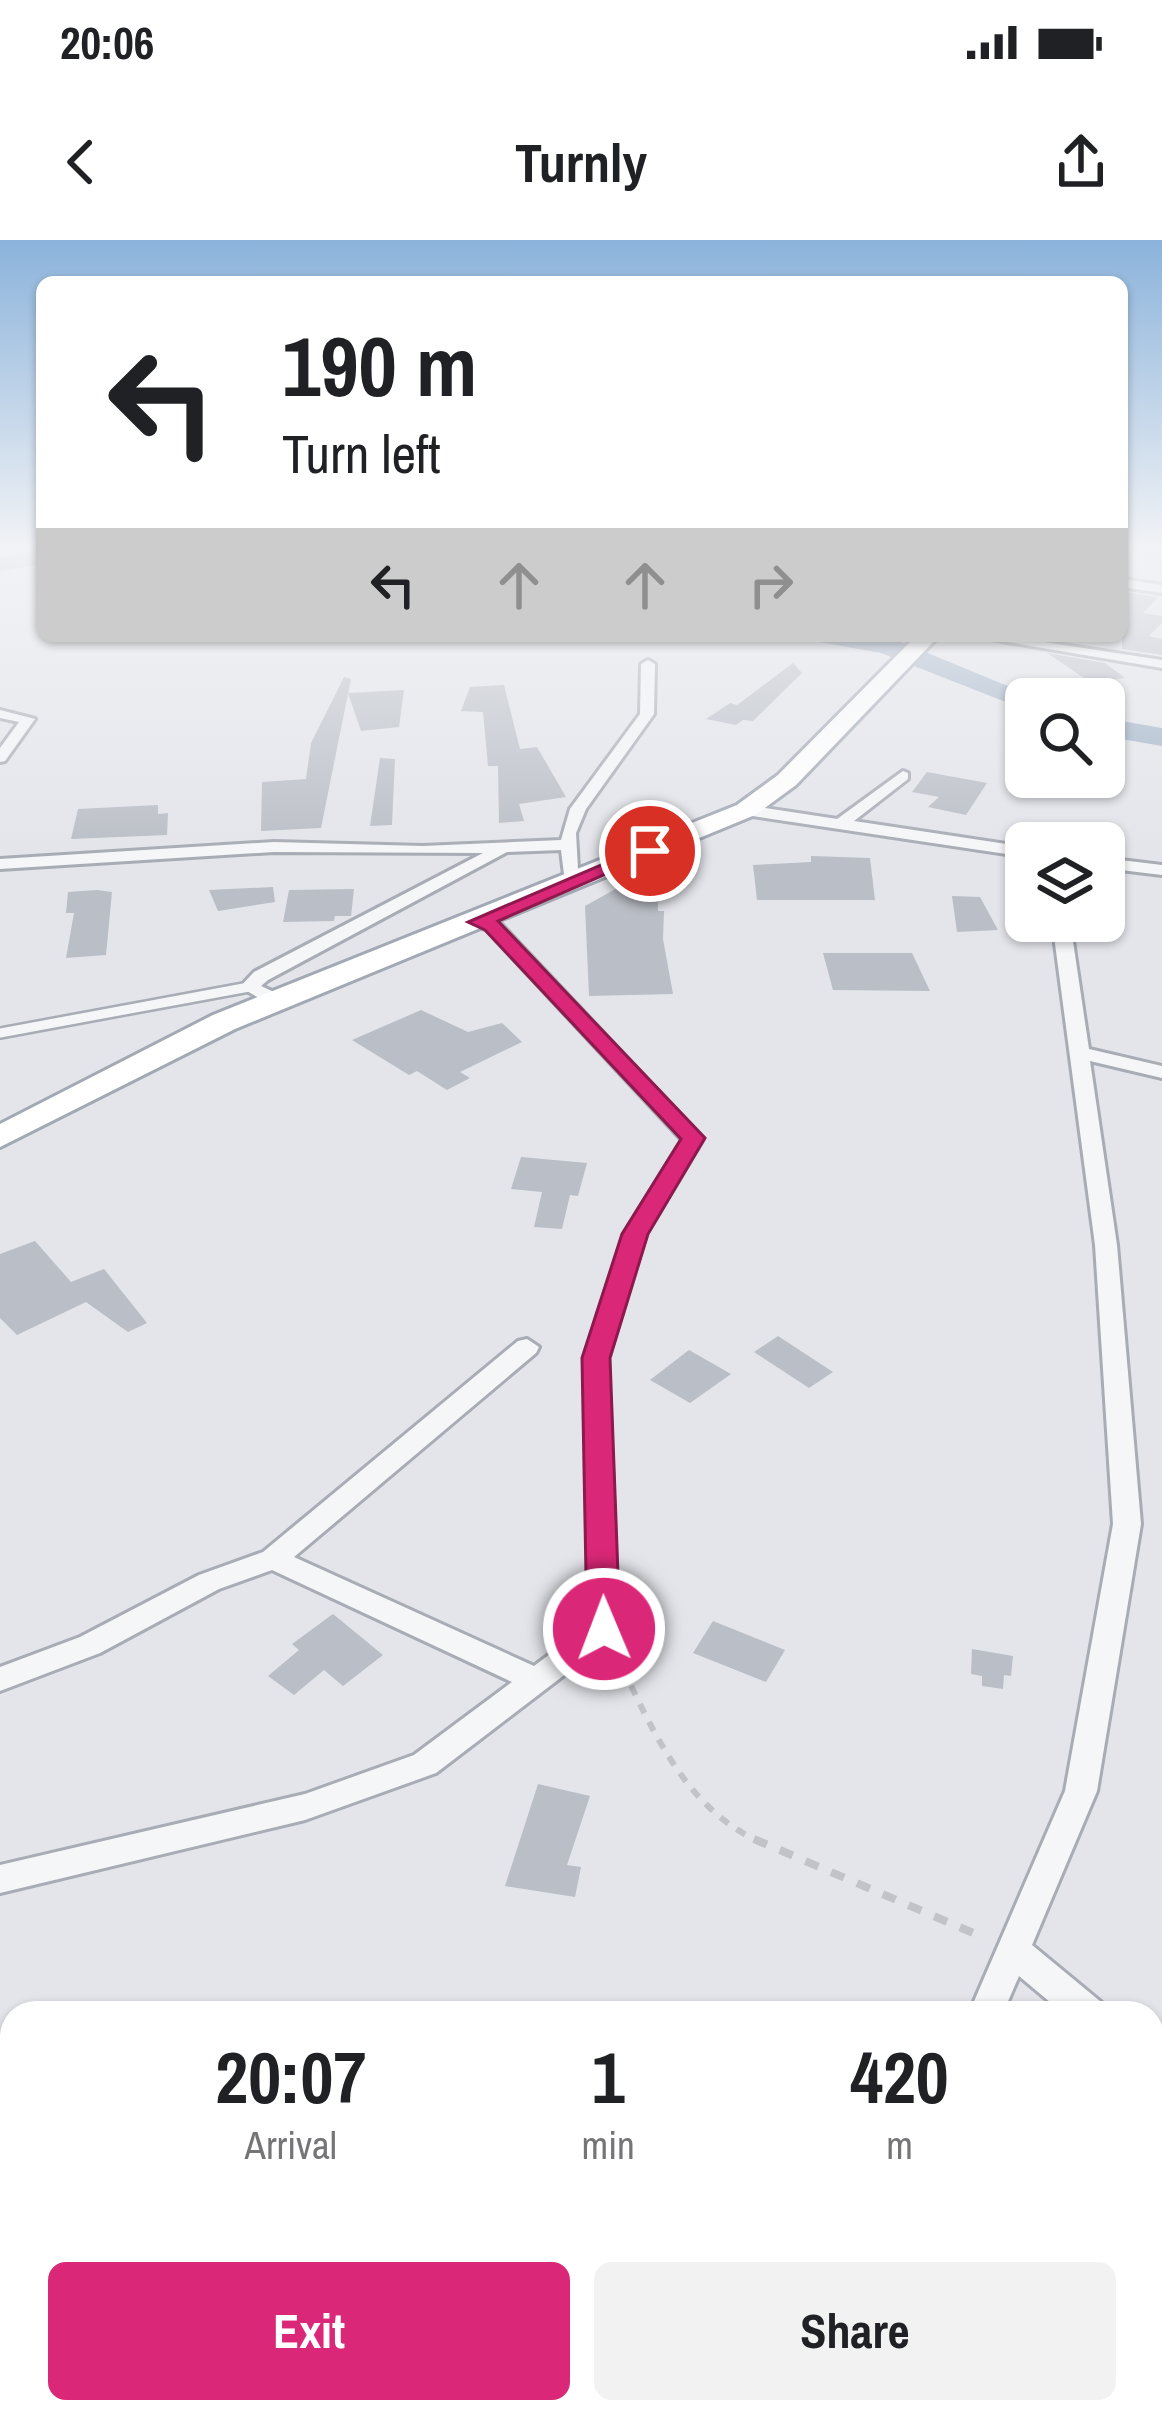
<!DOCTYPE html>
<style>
:root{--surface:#fff;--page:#f2f2f2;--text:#202124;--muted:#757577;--accent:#db2777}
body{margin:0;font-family:"Archivo Narrow",sans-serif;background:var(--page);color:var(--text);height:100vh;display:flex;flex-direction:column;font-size:45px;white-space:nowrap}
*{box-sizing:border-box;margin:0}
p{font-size:39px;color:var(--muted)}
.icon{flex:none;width:66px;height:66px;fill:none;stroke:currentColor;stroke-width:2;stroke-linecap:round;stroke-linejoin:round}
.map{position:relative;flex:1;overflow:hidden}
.side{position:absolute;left:0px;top:1761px;width:1164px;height:423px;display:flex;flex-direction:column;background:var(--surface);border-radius:36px 36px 0 0;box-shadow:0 3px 9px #0004}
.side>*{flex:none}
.banner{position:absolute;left:36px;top:36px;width:1092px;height:366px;border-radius:18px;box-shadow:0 3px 9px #0004;background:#fff;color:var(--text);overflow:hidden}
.fabs{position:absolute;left:1005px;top:438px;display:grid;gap:24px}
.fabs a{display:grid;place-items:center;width:120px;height:120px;border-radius:18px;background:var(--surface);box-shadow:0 3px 9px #0004;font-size:60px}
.pin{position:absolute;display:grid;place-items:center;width:102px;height:102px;color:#fff;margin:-51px;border:6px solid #fff;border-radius:50%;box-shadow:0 3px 12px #0007}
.me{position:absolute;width:132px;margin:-66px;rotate:359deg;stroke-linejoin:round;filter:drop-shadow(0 0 9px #0008)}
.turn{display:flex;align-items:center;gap:42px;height:252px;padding:0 48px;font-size:54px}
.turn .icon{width:156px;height:156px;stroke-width:2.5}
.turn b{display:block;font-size:84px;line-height:102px}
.lanes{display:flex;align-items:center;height:114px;padding:0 48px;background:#0003;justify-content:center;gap:60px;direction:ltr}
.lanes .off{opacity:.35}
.eta{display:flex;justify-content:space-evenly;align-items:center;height:204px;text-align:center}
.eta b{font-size:72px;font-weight:700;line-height:84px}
.action{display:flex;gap:24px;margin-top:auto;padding:24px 48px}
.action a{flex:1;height:138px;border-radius:18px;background:var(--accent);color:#fff;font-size:48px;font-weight:700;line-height:138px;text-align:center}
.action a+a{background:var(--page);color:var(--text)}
.status{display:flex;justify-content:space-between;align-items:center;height:84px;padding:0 60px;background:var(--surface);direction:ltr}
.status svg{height:33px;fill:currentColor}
header{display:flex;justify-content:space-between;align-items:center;height:156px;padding:0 48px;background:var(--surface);font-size:54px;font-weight:700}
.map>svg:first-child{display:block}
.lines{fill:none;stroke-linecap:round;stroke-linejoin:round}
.river{fill:#a1b2c7;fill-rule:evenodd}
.building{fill:#babec6}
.lane-casing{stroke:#a8acb4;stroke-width:14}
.street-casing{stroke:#a8acb4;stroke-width:6}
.primary-casing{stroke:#a3a9b4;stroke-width:6}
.path-far1{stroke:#c1c3c8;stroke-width:6;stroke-dasharray:10 10;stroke-linecap:butt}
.path{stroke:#c1c3c8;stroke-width:8;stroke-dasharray:14 14;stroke-linecap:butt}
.lane{stroke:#f5f6f8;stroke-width:9}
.street{fill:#f5f6f8;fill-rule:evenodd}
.primary{fill:#fff;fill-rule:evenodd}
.route{fill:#db2777;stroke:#8e194d;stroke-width:3}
</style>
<div class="status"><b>20:06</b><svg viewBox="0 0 49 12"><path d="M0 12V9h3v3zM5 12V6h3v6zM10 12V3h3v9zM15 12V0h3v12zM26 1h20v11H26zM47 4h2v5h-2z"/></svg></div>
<header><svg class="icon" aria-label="back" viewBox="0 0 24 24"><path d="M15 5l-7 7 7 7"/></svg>Turnly<svg class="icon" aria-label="share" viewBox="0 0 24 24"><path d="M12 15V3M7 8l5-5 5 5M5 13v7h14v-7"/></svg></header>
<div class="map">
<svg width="1162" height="2182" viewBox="0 0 1162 2182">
<rect width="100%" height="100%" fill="#e3e5ea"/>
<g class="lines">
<g class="river">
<path d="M42,310V324L0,331V317Z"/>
<path d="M815,396L896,400L1039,459H1026V468L1016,466L881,413L819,402Z"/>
<path d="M1104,478L1162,488V506L1104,496Z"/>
</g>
</g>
<g class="building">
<path d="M1122,352L1158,357L1143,373L1162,376V383L1149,396L1162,399V415L1122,409Z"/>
<path d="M1047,413L1105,423L1125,438L1090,442Z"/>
<path d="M793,423L802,433L753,481L743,480L736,485L706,479L730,463L737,465Z"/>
<path d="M344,437L351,439L321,588L261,591L262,542L306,539L311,503Z"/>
<path d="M504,445L520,509L537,507L566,557L519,564L524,581L499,583L498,526H488L483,472L461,471L470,447Z"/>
<path d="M404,450L399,487L361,491L348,453Z"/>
<path d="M380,518L395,519L392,585L370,586Z"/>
<path d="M927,532L987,543L966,575L928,567L939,557L912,552Z"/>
<path d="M158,565V574L168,573L167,595L71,599L78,569Z"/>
<path d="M811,616L870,618L875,660H757L753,625L811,622Z"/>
<path d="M621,646L658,661V671H664L663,699L673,754L589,756L585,666Z"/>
<path d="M273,647L275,662L218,671L209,650Z"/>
<path d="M354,649L351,676H335L334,681L283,682L289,650Z"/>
<path d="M97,650L112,652L106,715L66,718L74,673H66L68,652Z"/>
<path d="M952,656L980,657L998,690L957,692Z"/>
<path d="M823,713H912L930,751L833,750Z"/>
<path d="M421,770L468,792L502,783L522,802L460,832L470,838L447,850L417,831L409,835L352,800Z"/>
<path d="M521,917L587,923L578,956L570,955L562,989L534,987L542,952L511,949Z"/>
<path d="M35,1001L71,1042L104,1029L147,1083L128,1092L86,1062L17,1095L0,1078V1014Z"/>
<path d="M778,1096L833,1132L809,1148L754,1112Z"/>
<path d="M689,1110L731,1134L690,1163L650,1140Z"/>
<path d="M333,1374L383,1415L343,1446L324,1430L294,1455L268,1436L299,1410L292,1404Z"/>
<path d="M713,1381L785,1410L766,1442L693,1413Z"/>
<path d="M972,1409L1013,1416L1011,1436L1004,1435L1003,1449L982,1446V1436L971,1434Z"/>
<path d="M538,1544L590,1556L567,1625L581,1627L575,1657L505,1646Z"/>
</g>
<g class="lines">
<g class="lane-casing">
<path id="lane" d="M0,793L249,747"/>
</g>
<g class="street-casing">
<g id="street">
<path d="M1122,339L1162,345V353L1122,347Z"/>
<path d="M972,396H1005L1162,420V428Z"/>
<path d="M648,420L655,424L654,474L586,569L576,593L579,647L565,643L561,610L507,612L268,740L261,746L285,757V765H271L240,747L254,732L483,613L274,612L0,629V619L274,602L423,606L561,600L570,569L640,474L641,424Z"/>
<path d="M0,470L35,479L5,521L0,522V508L19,482L0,478Z"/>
<path d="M903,531L908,533V539L854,581L1026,607V617L746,575L738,570L746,565L837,579Z"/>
<path d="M1104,618L1162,625V635L1104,628Z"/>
<path d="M478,677L498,681L703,899L646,994L608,1118L618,1389L614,1397L436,1533L305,1580L0,1653V1625L305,1554L414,1515L512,1442L272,1330L219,1349L100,1413L0,1451V1427L80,1397L199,1335L263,1312L518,1101L527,1099L539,1107L536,1113L294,1317L534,1426L590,1384L584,1118L624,994L682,900L486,689L472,686L469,682Z"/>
<path d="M1052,681H1070L1089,809L1162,826V838L1090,821L1117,1005L1141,1284L1097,1551L1032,1705L1101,1762L1106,1773H1063L1019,1736L1003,1773H969L1065,1551L1113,1284L1095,1005Z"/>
<path d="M1152,1807L1162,1811V1847L1152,1843Z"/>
<path d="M12,2159V2172H50L46,2182H0V2165Z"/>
<path d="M1108,2172H1148L1149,2182H1107Z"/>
</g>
</g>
<g class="primary-casing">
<path id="primary" d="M916,396H939L796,545L755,575L235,789L0,907V884L213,775L737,565L778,535Z"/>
</g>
<path class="path-far1" d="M614,1410C649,1482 683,1569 761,1602"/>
<path class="path" d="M754,1599L985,1698"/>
<use href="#lane" class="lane"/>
<use href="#street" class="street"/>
<use href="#primary" class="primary"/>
</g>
<linearGradient id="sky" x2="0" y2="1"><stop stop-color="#8bb3db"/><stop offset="0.5" stop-color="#f2f3f6"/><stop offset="1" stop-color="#f2f3f6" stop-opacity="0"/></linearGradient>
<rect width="1162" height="615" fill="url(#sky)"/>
<path class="route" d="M643,607L659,611L498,681L705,898L648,994L610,1118L620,1389L615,1398L604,1401L592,1398L587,1389L582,1118L622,994L681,899L485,690L468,682Z"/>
</svg>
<div class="fabs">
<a><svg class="icon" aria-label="search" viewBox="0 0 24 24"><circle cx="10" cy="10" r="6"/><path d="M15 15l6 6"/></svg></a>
<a><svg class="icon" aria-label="layers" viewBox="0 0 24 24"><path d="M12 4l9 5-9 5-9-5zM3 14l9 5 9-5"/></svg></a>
</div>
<div class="pin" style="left:650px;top:611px;background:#d93025"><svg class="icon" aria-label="arrive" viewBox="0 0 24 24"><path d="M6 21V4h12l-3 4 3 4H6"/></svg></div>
<svg class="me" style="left:604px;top:1389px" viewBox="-20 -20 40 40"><circle r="17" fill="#db2777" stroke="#fff" stroke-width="3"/><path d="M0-11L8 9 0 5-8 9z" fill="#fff"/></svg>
<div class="banner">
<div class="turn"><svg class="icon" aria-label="left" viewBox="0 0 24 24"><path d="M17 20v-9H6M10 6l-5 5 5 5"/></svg><div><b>190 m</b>Turn left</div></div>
<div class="lanes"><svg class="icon" aria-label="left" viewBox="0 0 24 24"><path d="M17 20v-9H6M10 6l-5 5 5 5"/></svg><svg class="icon off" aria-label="ahead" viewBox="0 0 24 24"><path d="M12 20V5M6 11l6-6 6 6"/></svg><svg class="icon off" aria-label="ahead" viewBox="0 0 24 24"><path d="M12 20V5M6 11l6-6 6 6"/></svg><svg class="icon off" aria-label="right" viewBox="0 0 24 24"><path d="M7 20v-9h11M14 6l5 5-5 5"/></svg></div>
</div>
<section class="side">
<div class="eta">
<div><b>20:07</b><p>Arrival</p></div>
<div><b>1</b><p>min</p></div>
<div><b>420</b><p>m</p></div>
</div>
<div class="action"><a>Exit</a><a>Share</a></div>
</section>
</div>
